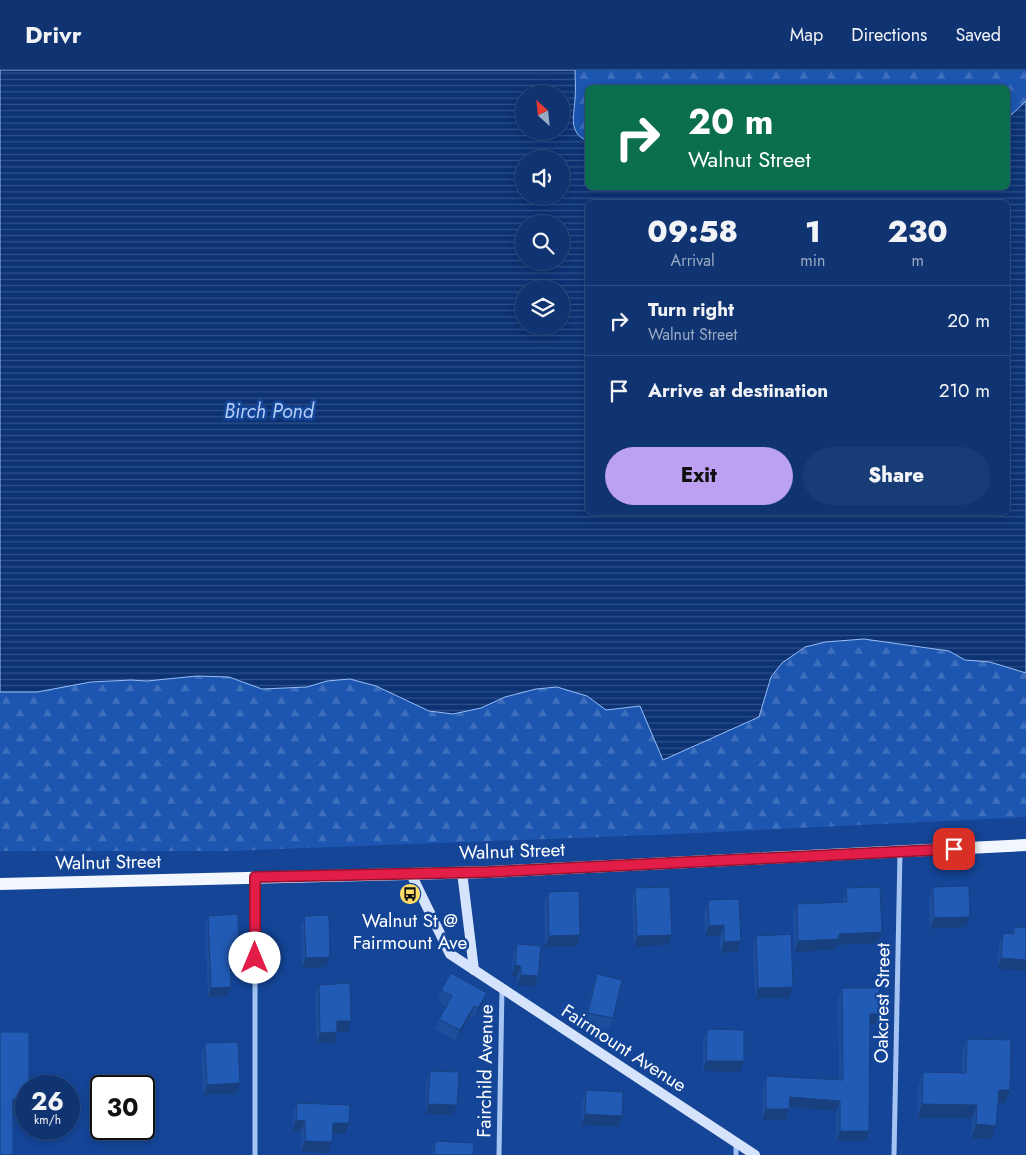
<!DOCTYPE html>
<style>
:root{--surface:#0f3471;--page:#183c76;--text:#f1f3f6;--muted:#9baac3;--line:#2f4f84;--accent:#bca0f2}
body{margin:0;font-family:Jost,sans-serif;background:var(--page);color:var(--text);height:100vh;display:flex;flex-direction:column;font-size:19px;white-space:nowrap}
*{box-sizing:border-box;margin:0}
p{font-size:16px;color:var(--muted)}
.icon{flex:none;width:28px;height:28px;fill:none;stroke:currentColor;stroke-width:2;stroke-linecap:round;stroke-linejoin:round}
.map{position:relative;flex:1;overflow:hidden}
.details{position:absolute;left:585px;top:130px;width:425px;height:315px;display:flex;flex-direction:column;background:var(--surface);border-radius:8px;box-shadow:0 2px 8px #0003,0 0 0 1px var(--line)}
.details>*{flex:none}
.banner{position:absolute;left:585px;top:15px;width:425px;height:105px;border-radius:8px;box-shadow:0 2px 8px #0003,0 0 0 1px var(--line);background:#0b6e4f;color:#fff;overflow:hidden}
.needle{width:32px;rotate:333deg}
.fabs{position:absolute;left:515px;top:15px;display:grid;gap:10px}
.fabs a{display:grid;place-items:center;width:55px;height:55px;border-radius:50%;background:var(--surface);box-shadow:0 2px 8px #0003,0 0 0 1px var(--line);font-size:25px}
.speed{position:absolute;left:15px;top:1005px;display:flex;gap:10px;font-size:25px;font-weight:700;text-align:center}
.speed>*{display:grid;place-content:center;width:65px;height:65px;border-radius:50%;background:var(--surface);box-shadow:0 2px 8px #0003,0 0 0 1px var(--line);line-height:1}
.speed small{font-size:12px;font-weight:400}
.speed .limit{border:2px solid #111;border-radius:8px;background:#fff;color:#111}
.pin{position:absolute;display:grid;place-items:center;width:42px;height:42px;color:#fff;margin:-21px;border-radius:10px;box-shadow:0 2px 8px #0006}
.me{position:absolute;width:55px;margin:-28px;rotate:0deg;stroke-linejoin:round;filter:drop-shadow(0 0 4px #0008)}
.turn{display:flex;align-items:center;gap:18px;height:105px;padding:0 20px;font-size:22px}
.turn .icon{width:65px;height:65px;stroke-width:2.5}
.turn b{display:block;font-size:35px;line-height:42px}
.eta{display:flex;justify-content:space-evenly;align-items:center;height:85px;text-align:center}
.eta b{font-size:30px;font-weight:800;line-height:35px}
.cta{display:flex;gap:10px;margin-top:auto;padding:10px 20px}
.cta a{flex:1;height:58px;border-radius:30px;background:var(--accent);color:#111;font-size:20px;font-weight:800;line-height:58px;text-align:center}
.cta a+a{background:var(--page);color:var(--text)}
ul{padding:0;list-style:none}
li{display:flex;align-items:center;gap:15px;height:70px;padding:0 20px;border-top:1px solid var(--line)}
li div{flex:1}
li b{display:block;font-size:19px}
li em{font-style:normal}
header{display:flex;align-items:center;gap:30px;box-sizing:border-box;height:70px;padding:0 25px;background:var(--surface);border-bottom:1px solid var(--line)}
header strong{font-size:24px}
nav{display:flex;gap:28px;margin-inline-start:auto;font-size:18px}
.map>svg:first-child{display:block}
.forest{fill:url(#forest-firs)}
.water{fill:url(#water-rules);stroke:#97bef6;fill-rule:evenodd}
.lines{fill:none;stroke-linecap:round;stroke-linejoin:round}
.street{stroke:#a5c4f3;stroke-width:5}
.secondary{stroke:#d5e4fc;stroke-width:10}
.primary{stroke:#f1f6ff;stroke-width:12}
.wall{fill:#1d4e9d}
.shaded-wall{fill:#18407f}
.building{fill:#225bb6;stroke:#18407f}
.route-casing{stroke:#92132f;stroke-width:12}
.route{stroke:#e11d48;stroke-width:9}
.labels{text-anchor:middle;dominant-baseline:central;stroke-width:5;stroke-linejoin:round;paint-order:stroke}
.street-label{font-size:19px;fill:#fff;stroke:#144597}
.poi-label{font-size:19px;fill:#fff;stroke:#144597}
.water-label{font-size:20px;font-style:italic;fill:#b2cef9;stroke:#144597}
</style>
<header>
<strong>Drivr</strong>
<nav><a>Map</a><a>Directions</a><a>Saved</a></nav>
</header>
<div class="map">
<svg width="1026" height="1085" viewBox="0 0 1026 1085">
<defs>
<pattern id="forest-firs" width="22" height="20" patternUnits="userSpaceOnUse" patternTransform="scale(1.25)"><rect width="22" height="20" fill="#1c56b1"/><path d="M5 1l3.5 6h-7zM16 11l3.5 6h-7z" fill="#3e6fbd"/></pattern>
<pattern id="water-rules" width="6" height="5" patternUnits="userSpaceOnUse" patternTransform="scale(1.25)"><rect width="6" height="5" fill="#0c3274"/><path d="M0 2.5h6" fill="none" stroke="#305189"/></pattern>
</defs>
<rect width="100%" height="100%" fill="#144597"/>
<g class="forest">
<path d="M575,0H1026V31L1008,48V18H588L587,71C568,62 574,46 575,29C576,19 575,9 575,0Z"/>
<path d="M864,569L949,581L965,590L990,592L1026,603V747L677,764L227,781H0V622H37L91,612L131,610L147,611L197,606L229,607L262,619L307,617L327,611L350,609L376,616L429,641L481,638L505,627L536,619L557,617L587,626L606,640L640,636L759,647C763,634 765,617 771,606C791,572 829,571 864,569Z"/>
</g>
<path class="water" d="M0,0H575C575,9 576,19 575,29C574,46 568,62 587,71L588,118H1008V48L1026,31V603L990,592L965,590L949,581L864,569L825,572L805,577L782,593L771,607L759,647L663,690L640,636L606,640L587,626L557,617L536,619L505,627L481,638L453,644L429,641L376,616L350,609L327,611L307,617L262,619L229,607L197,606L147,611L131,610L91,612L37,622H0ZM524,24H561V61H524ZM524,89H561V126H524ZM588,132H1008V442H588ZM524,154H561V191H524ZM524,219H561V256H524Z"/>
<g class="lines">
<g class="street">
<path d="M255,808V1085"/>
<path d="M736,1073V1085"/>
<path d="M499,1085L502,919"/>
<path d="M894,1085L900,782"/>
</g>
<g class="secondary">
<path d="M462,802L474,900"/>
<path d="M411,804L450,884L755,1085"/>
</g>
<path class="primary" d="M0,814L488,802L1026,775"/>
</g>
<g class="wall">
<path d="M933,817L966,857L930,859L929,828Z"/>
<path d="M635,818L668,875L634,877L632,829Z"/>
<path d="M846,818L882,862L878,873L837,875L835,880L794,882L793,845L797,834L843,833V828Z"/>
<path d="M548,822L580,865L577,876L545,877L544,832Z"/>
<path d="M708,830L741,871L737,882L720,883V866H705L704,841Z"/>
<path d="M208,846L236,895H230L227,926L208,927L205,855Z"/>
<path d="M304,846L326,897L302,898L301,856Z"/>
<path d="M1014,857L1026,858V901L997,899L999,874L1003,863L1012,864Z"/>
<path d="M756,866L793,917L789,928L755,929L753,876Z"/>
<path d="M517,874L538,906L534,917L517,915V906H511L513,884Z"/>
<path d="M597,904L613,948L609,959L584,953L593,915Z"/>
<path d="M319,915L348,962H337L334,973H317L315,925Z"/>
<path d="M842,918L879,944L875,954H870L865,1071H836V1041L790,1037L789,1039L786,1050L762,1049L763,1016L766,1006L839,1009L838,928Z"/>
<path d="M441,920L483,933L474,948L470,946L456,971L435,959L439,949L446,936L438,931Z"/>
<path d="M707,959L740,1002L703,1001V970Z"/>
<path d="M967,969L1010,1020L1005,1033H998L996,1056L991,1069L971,1068L972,1048H917L918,1016L923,1002L962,1003V982Z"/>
<path d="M205,973L240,1013L236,1024L203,1025L201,983Z"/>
<path d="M430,1001L457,1035L453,1045L425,1044L426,1011Z"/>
<path d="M586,1020L618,1057L581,1055L582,1031Z"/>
<path d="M297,1033L345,1064L332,1063V1072L328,1083L301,1081V1061H292L293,1043Z"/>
<path d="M435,1071L473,1085H431V1081Z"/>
</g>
<g class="shaded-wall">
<path d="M970,847L966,857L930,859L934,848Z"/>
<path d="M724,855L720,866H705L709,856Z"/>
<path d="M882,862L878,873L837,875L835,880L794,882L798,871L839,864Z"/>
<path d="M580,865L577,876L545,877L549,866Z"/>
<path d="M672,865L668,875L634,877L637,866Z"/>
<path d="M741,871L737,882L720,883L724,872Z"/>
<path d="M230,886H239L236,895L226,896Z"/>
<path d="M330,887L326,897L302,898L306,888Z"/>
<path d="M1001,888L1026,890V901L997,899Z"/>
<path d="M515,895L521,896L517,906H511Z"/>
<path d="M521,905L538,906L534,917L517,915Z"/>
<path d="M231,917L227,926L208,927L211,918Z"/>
<path d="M793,917L789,928L755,929L758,918Z"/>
<path d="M487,923L483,933L474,948L478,938Z"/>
<path d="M474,936L470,946L456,971L460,960Z"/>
<path d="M870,944H879L875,954H867Z"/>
<path d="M337,951H351L348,962H333Z"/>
<path d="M337,962L334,973H317L320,963Z"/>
<path d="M706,991H744L740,1002L703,1001Z"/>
<path d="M240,1013L236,1024L203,1025L207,1015Z"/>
<path d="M999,1020H1010L1005,1033H994Z"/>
<path d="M790,1027L840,1031L836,1041L786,1037Z"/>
<path d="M13,1029H26V1036L23,1044L7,1045Z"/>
<path d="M428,1034L457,1035L453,1045L425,1044Z"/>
<path d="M922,1034L977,1035L972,1048H917Z"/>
<path d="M766,1039H789L786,1050L762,1049Z"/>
<path d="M585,1044L622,1046L618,1057L581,1055Z"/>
<path d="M296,1050L305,1051L301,1061H292Z"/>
<path d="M333,1053H349L345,1064L329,1063Z"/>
<path d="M976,1054L996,1056L991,1069L971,1068Z"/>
<path d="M840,1061H869L865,1071H836Z"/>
<path d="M305,1071L332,1072L328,1083L301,1081Z"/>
</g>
<g class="building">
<path d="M969,816L970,847L934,848L933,817Z"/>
<path d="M670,817L672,865L637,866L635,818Z"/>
<path d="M880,817L882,862L839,864V869L798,871L797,834L847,832L846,818Z"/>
<path d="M579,821L580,865L549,866L548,822Z"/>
<path d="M739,829L741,871L724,872V855L709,856L708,830Z"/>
<path d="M238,844L239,886H230L231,917L211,918L208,846Z"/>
<path d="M329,845L330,887L306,888L304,846Z"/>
<path d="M1014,857L1026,858V890L1001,888L1003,863L1014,864Z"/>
<path d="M791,864L793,917L758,918L756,866Z"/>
<path d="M517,874L541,876L538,906L521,905V896L515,895Z"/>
<path d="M451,903L487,923L478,938L474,936L460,960L439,949L452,926L441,920Z"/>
<path d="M597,904L622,910L613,948L588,943Z"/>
<path d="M350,913L351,951H337V962L320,963L319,915Z"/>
<path d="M842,918H879V944H870L869,1061H840V1031L790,1027L789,1039H766V1006L843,1010Z"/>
<path d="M707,959L744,960V991H706Z"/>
<path d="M0,962H29V1016H26V1029H13V1085H0Z"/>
<path d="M967,969L1011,970L1010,1020H999L996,1056L976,1054L977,1035L922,1034L923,1002L966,1003Z"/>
<path d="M238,972L240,1013L207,1015L205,973Z"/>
<path d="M430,1001L459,1002L457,1035L428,1034Z"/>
<path d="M586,1020L623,1022L622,1046L585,1044Z"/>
<path d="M297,1033L350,1035L349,1053H333L332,1072L305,1071V1051L296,1050Z"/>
<path d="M435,1071L474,1073L473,1085H434Z"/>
</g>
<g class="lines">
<g class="route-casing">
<path id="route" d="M255,888V807L488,802L954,779"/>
</g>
<use href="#route" class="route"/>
</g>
<defs>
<g id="bus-disc" transform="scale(1.125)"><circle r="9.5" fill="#ffdc67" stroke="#144597"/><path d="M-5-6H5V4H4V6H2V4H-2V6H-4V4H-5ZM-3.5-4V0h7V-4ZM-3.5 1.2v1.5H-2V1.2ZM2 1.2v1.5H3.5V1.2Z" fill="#111"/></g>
</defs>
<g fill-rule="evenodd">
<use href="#bus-disc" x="410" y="824"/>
</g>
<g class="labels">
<g class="street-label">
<text transform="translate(512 781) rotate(-2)">Walnut Street</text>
<text transform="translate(108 792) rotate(-1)">Walnut Street</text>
<text transform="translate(882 933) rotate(-89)">Oakcrest Street</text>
<text transform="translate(624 978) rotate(33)">Fairmount Avenue</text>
<text transform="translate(485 1001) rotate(-89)">Fairchild Avenue</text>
</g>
<g class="poi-label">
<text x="410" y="850">Walnut St @<tspan x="410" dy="22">Fairmount Ave</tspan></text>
</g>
<g class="water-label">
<text x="269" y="341">Birch Pond</text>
</g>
</g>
</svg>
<div class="fabs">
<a><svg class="needle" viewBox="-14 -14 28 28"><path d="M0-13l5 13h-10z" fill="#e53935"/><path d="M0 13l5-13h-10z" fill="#9baac3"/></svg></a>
<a><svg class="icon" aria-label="sound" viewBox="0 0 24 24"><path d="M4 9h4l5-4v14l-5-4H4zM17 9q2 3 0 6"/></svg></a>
<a><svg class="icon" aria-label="search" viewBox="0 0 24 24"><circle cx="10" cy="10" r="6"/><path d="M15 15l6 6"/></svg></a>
<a><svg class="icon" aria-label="layers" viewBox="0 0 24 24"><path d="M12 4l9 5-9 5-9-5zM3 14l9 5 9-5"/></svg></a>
</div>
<div class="speed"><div>26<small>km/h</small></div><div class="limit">30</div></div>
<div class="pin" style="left:954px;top:779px;background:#d93025"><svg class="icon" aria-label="arrive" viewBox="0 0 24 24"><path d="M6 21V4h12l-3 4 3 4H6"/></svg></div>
<svg class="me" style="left:255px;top:888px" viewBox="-20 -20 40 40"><circle r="19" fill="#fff"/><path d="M0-13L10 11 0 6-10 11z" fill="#e11d48"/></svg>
<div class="banner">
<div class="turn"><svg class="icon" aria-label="right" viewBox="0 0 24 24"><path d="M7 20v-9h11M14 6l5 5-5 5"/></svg><div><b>20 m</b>Walnut Street</div></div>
</div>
<section class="details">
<div class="eta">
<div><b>09:58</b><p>Arrival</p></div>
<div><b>1</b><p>min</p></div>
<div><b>230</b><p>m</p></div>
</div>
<ul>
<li><svg class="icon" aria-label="right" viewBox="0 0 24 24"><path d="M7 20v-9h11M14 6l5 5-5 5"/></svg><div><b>Turn right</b><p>Walnut Street</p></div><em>20 m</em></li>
<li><svg class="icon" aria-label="arrive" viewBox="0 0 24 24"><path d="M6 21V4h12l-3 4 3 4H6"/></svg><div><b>Arrive at destination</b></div><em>210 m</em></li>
</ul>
<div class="cta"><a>Exit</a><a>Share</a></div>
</section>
</div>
